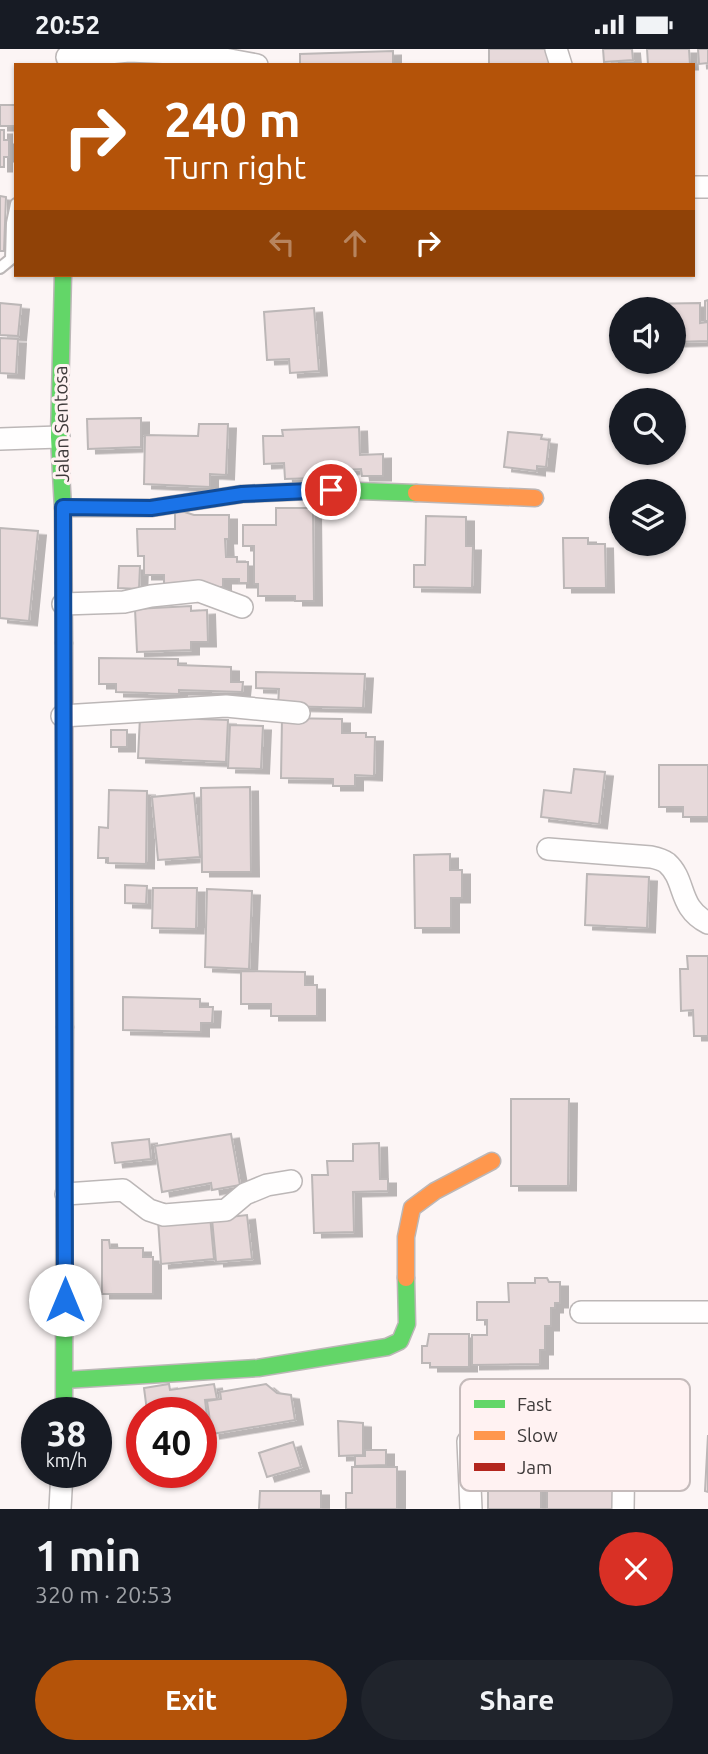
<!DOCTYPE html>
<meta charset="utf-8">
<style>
:root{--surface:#171b24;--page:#20242c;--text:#f1f3f6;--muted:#9ea1a6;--accent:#b45309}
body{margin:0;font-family:Ubuntu,sans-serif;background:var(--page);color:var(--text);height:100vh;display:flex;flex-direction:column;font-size:26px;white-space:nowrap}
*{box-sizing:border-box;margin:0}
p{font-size:23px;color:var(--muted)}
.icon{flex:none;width:38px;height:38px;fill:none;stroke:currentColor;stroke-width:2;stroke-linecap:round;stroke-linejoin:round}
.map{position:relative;height:1460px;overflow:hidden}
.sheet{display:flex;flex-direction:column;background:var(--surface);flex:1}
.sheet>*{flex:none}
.top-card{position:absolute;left:14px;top:14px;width:681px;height:214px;border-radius:0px;box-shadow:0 2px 5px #0004;background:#b45309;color:#fff;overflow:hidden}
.controls{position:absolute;left:609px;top:248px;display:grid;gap:14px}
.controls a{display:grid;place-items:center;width:77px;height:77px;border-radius:50%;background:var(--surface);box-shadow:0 2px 5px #0004;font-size:35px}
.speed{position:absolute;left:21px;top:1348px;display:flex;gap:14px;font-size:35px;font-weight:700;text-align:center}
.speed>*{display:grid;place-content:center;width:91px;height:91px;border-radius:50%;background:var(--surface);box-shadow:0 2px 5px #0004;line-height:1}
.speed small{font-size:18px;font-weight:400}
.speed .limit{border:10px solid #d22;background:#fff;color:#111}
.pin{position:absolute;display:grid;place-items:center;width:60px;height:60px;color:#fff;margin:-30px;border:4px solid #fff;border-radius:50%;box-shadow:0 2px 7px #0007}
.me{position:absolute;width:77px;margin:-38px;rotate:0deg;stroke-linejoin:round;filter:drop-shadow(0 0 5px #0008)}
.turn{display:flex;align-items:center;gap:24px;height:147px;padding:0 35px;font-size:32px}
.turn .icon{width:91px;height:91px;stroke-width:2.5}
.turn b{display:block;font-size:49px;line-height:60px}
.lanes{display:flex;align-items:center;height:66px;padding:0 35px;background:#0003;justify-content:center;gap:35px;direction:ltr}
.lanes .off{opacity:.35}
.round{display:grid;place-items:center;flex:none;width:74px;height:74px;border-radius:37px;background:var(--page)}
.summary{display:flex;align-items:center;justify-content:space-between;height:119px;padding:0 35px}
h1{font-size:42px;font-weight:700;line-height:52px}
.primary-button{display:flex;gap:14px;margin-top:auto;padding:14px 35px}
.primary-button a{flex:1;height:80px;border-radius:42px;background:var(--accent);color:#fff;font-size:28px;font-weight:700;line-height:80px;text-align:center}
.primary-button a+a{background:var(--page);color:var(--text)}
.status{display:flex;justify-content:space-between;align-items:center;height:49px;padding:0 35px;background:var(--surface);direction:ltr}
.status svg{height:19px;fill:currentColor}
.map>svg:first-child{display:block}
.building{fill:#e7d9da;stroke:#bcb7b7;stroke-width:2;filter:url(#shadow)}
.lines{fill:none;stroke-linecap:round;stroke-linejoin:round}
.lane-casing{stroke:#bcb7b7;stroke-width:14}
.street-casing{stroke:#bcb7b7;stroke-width:24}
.fast-casing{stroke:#bcb7b7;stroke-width:19}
.slow-casing{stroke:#bcb7b7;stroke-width:19}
.jam-casing{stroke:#bcb7b7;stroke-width:19}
.lane{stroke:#fffefe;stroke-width:10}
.street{stroke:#fffefe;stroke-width:21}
.fast{stroke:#63d668;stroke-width:16}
.slow{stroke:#ff974d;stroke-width:16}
.jam{stroke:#b3261e;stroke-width:16}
.route-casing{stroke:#114b97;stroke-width:18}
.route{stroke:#1a73e8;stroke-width:12}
.labels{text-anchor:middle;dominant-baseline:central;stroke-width:6;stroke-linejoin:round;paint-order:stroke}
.street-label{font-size:19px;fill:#3f3b3b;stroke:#fff2f2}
.key{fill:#fff2f2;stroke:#c5bbbb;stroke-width:2}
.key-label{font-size:19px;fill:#3f3b3b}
</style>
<div class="status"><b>20:52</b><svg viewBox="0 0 49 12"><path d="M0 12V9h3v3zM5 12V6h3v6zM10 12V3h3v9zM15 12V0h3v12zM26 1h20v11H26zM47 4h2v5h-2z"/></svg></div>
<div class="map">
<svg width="708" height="1460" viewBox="0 0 708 1460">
<defs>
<filter id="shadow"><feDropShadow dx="8" dy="4.5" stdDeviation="0" flood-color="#0004"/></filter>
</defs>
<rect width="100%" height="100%" fill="#fcf5f5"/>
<g class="building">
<path d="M489,0H549L555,16H489Z"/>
<path d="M603,0H632L633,11L604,13Z"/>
<path d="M647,0H689L690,16H648Z"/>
<path d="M698,0H708V14L699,15Z"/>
<path d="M393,2V16H300V5Z"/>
<rect x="0" y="56" width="16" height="21"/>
<path d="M0,81H4V91H9V108H4V118H0Z"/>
<path d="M0,147L6,148L4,202H0Z"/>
<path d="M708,251V272H705V252Z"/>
<path d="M0,254L21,256L18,287L0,286Z"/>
<path d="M700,254V274L708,273V292L674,293V261H642V255Z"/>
<path d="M314,259L319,322L290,324L289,310L267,311L264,263Z"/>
<path d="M0,289L18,290L16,325L0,324Z"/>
<path d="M141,369V398L88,400L87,370Z"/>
<path d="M199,375H228L226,426L210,425V438L144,435L145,386L198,387Z"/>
<path d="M359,378L360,406L383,405V427H362L361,420L345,421V428L285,430L284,414L264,415L263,387H283L282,381Z"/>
<path d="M508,383L542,386L541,390L549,391L546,418L537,417V422L504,418Z"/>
<path d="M276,459H313L314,552H295V547H258V535H254V497H243V476H276Z"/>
<path d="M175,460L194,466H229V490H225L226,508H237V513H248V534H239V530H223V538H164V526H144V507H138L137,480H175Z"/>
<path d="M426,467L466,468V497H473L472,539L414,538V516H425Z"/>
<path d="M0,479L38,482L29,572L0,569Z"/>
<path d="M563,489H588V495H605L606,539H564Z"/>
<path d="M119,517H140L139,540L118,539Z"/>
<path d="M191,557V562L207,561L208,593H191V601L137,603L135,560Z"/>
<path d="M99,609L178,610V616L231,618V633H243L242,643L179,641V645L116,643V635H99Z"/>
<path d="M256,623L365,625L363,659L278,657L279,640L256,639Z"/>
<path d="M140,668L228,671L226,713L138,709Z"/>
<path d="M282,669L342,670V684H366V688H375L374,727L355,726V737H333V730L281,729Z"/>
<path d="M230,676L263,677L261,720L228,719Z"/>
<rect x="111" y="681" width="16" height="17"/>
<path d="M659,716H708V768H683V758H659Z"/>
<path d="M574,720L605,723L599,775L541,768L544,741L571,744Z"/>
<path d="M250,738L251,823H202L201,739Z"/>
<path d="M109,741L147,742L146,815L108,814V809H98L99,778L108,779Z"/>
<path d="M194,744L200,808L158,811L152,748Z"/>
<path d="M450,805V821H462V849H451V879H415L414,806Z"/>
<path d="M587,825L649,828L647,879L585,876Z"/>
<path d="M125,836L147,837L146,855L125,854Z"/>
<path d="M153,839H197L196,880L152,879Z"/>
<path d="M207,840L252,842L249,920L205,918Z"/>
<path d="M687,907H708V987H694L693,961L681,962L680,920H688Z"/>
<path d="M241,922L305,923V936H317V967H271V955H241Z"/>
<path d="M123,948L200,950V958H213L212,974H201V983L123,981Z"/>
<path d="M511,1050H569L568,1137H511Z"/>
<path d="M231,1085L240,1136L212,1141L211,1134L162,1143L155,1097Z"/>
<path d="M149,1090L151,1110L115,1114L112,1094Z"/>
<path d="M379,1094L380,1130H388V1142L353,1143L354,1183L314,1184L312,1126H328L327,1112H353V1095Z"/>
<path d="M247,1166L252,1210L216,1213L212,1170Z"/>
<path d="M210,1167L214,1210L161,1215L158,1171Z"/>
<path d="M102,1191H109L110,1199H143V1208H153V1245H102Z"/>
<path d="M535,1229H547L549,1233H560V1254H555V1259H551V1277H545V1301H540V1315L472,1316V1286H487V1271H477V1253H509L508,1234H535Z"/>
<path d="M429,1285H469V1318H430V1314H422V1297H427Z"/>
<path d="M169,1335L170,1341L214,1335L217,1350L205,1351L208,1376L201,1377V1363L147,1362L144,1339Z"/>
<path d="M266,1335L277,1344L291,1346L295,1371L212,1385L207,1352L221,1350L220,1343Z"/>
<path d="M338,1372L363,1374V1406L339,1407Z"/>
<rect x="547" y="1376" width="73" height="84"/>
<path d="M708,1386V1443L705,1442Z"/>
<path d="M293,1393L301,1418L267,1428L259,1404Z"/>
<path d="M365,1401H386V1416L355,1417V1407H365Z"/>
<path d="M352,1418H397V1460H346V1444H352Z"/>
<rect x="488" y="1428" width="53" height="32"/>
<path d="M260,1442H321V1460H259Z"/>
</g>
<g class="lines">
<g class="lane-casing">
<path id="lane" d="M0,219L11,210L12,174L16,155"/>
</g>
<g class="street-casing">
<g id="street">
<path d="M556,0L561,16"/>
<path d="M67,8L129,2L197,5L257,16"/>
<path d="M693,138H708"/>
<path d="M0,390L59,388"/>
<path d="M63,555L124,553L151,547L199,542L242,558"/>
<path d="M62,667L226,657L299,664"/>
<path d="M548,800L651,808C656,809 663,811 667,814C687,832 677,858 708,874"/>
<path d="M66,1145L123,1141L149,1161L164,1166L226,1161L245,1145L267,1136L291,1132"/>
<path d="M581,1263H708"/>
<path d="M468,1392L471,1460"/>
<path d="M60,1460L62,1423"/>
<path d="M623,1460L624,1396"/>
</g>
</g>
<g class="fast-casing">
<g id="fast">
<path d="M63,226L59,388L63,459L64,594"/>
<path d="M63,459H151L242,445L331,441L416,444"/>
<path d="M65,1331L258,1319L387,1298L400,1292L407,1275L406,1229"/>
<path d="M64,1363L65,978"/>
</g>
</g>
<g class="slow-casing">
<g id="slow">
<path d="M416,444L535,449"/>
<path d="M406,1229V1188L412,1159L435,1142L492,1112"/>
</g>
</g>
<g class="jam-casing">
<path id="jam" d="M64,594L65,978"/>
</g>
<use href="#lane" class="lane"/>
<use href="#street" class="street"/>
<use href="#fast" class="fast"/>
<use href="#slow" class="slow"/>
<use href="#jam" class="jam"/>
</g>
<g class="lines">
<g class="route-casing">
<path id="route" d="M65,1251L63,458L151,459L242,445L331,441"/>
</g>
<use href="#route" class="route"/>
</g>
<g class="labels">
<g class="street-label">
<text transform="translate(61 375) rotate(-91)">Jalan Sentosa</text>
</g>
</g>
<rect x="460" y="1330" width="230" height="112" rx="10" class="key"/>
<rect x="474" y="1351" width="31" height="8" fill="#63d668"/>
<rect x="474" y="1382" width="31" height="9" fill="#ff974d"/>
<rect x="474" y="1414" width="31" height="8" fill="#b3261e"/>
<g class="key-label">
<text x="517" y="1362">Fast</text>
<text x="517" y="1393">Slow</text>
<text x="517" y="1425">Jam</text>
</g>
</svg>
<div class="controls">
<a><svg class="icon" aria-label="sound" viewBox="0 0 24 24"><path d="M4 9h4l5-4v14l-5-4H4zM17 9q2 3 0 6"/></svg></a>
<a><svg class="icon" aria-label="search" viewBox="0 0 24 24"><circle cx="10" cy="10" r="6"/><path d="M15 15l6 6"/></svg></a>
<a><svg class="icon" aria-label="layers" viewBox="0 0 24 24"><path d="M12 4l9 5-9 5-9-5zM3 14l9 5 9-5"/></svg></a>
</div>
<div class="speed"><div>38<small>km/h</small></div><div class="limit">40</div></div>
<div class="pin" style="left:331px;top:441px;background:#d93025"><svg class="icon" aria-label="arrive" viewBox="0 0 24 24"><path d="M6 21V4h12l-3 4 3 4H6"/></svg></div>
<svg class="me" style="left:65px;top:1251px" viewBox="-20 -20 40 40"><circle r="19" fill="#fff"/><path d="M0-13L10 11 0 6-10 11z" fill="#1a73e8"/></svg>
<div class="top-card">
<div class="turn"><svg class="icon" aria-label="right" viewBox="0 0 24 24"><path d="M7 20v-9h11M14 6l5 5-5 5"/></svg><div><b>240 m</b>Turn right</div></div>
<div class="lanes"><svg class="icon off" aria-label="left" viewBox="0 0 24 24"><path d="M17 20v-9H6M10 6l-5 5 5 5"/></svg><svg class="icon off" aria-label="ahead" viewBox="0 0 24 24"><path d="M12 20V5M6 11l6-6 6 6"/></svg><svg class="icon" aria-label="right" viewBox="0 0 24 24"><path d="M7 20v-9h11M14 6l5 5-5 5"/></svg></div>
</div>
</div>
<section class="sheet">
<div class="summary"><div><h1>1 min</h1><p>320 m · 20:53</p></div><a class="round" style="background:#d93025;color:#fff"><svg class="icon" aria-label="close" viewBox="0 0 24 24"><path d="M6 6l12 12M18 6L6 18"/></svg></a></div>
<div class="primary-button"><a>Exit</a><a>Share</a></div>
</section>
